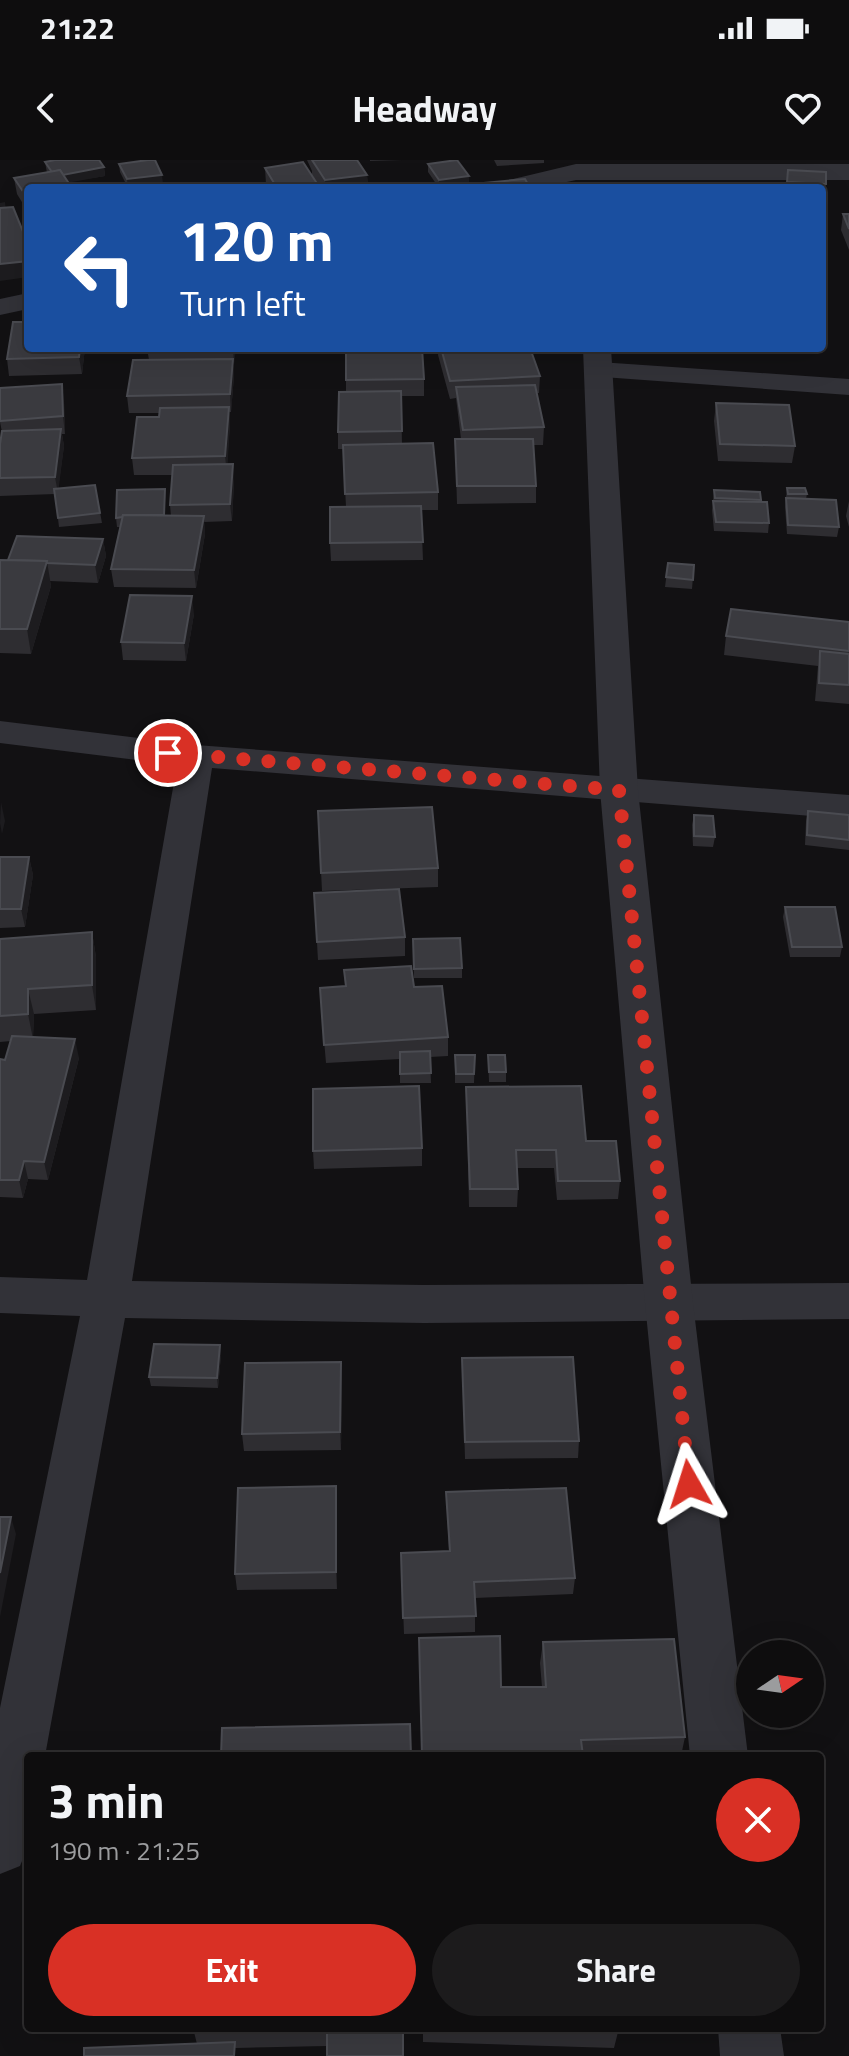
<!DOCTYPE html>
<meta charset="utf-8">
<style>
:root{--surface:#0e0d0e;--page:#1c1b1c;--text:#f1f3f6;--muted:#9b9c9e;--line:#2e2d2e;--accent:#d93025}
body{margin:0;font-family:"Titillium Web",sans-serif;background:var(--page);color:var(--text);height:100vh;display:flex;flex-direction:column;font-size:30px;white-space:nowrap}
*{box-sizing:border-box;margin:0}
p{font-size:26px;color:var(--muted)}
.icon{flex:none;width:44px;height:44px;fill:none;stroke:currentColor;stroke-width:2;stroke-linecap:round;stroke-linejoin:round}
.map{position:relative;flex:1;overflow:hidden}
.panel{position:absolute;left:24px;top:1592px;width:800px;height:280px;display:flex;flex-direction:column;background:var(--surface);border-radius:8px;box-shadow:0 8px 32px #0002,0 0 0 2px var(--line)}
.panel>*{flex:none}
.hud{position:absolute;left:24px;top:24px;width:802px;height:168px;border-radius:8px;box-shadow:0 8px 32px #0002,0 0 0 2px var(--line);background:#1a4fa0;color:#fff;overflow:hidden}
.needle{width:52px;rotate:77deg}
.buttons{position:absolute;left:736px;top:1480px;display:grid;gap:16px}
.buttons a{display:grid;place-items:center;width:88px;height:88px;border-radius:50%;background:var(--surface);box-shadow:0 8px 32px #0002,0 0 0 2px var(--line);font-size:40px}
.pin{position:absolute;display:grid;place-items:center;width:68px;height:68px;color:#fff;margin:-34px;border:4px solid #fff;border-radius:50%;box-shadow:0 2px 8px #0007}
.me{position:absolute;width:88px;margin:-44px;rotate:354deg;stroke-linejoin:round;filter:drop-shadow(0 0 6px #0008)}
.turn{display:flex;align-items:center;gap:28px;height:168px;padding:0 24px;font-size:36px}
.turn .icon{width:104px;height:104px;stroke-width:2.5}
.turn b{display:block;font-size:56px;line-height:68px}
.round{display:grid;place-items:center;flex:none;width:84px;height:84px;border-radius:42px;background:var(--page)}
.head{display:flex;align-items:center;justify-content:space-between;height:136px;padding:0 24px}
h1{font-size:48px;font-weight:700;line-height:60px}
.primary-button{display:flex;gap:16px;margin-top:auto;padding:16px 24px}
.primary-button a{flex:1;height:92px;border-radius:48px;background:var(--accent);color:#fff;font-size:32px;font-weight:700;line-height:92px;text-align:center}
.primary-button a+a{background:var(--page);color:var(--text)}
.status{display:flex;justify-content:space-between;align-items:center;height:56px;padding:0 40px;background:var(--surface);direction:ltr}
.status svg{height:22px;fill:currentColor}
header{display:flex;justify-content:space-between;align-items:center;height:104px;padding:0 24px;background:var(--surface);font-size:36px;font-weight:700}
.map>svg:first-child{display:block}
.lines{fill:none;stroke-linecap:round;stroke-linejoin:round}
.minor{fill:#323238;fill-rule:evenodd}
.tertiary{fill:#323238;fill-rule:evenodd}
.wall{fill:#2e2d31}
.shaded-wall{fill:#1d1c1f}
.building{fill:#3a3a3f;stroke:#4a4b51;stroke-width:2}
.route{stroke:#d93025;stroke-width:14;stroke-dasharray:0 25.2}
</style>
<div class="status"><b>21:22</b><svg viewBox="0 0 49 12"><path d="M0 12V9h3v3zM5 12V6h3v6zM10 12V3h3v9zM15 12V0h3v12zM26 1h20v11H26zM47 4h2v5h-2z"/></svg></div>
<header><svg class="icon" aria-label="back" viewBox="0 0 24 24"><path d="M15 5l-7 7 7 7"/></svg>Headway<svg class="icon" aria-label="heart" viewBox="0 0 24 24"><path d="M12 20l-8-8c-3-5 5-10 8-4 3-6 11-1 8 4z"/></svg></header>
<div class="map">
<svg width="849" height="1896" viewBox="0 0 849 1896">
<rect width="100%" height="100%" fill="#121113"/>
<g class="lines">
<g class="minor">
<path d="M599,202L849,219V235L589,216L585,210L589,204Z"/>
<path d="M0,561L196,585L849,635V659L212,608L132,1121L424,1125L849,1123V1159L424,1163L125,1158L45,1596H28V1686L20,1706L0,1714V1548L80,1156L0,1153V1117L87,1120L177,605L0,583Z"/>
</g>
<g class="tertiary">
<path d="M576,4H849V20H576L539,28H493L497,23Z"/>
<path d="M28,133V149L0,155V139Z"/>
<path d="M583,188H611L638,630L693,1143L748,1596H690L645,1143L600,630Z"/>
<path d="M718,1868H780L784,1896H720Z"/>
</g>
</g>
<g class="wall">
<path d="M307,0H357L367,15L368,28H321L312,15V11Z"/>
<path d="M370,0H402L370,1Z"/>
<path d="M494,0H544V3L497,6Z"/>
<path d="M45,2L104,7L105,16L28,28V52L17,34L14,18L47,13Z"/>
<path d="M119,4L163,24L128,28L120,12Z"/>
<path d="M428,4L469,16V24L439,28L428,12Z"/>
<path d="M265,8L320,28H269L266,24Z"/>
<path d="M788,10L826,24L824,33H822V28H786Z"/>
<path d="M843,54H849V90L841,70Z"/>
<path d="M28,188H85L82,214L9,216L7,199Z"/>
<path d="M147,188H236L233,205L234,216L231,252H229L230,264L227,304L234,322L232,361L204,362L205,374L196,428L114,427L111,409L120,367H117L116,358L165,329V355L171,356L170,345L172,315H134L132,298L159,257L160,253H129L127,236L149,200Z"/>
<path d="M346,188L424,219V236H401L402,284L438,332V350H421L423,400L331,401L330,383L346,347L343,289H338V272L346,232Z"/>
<path d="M439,188H530L540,216L539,233H537L544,267L543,285H533L536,326V343L457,344L455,279H461L456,238L450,239L438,195Z"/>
<path d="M0,228L64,241L65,274H62L64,286L58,329L95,325L102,363L59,367L55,334L0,336V284L2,272L0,262Z"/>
<path d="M716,243L795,286L792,303L718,301L714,261Z"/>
<path d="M787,328L807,334L806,339L839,367L837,377L787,374L785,347Z"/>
<path d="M714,330L761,340V342L769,363L768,373L714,371L712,350Z"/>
<path d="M849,341V367L846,356Z"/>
<path d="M103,379L106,396L98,423L50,421L51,426L31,494L0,493V400H8Z"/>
<path d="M668,403L694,405L692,429L665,427Z"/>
<path d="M194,454L186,501L123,500L121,482Z"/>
<path d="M849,462V544L815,541L818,506L724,495L726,476Z"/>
<path d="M318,651L438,708V727L322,731Z"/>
<path d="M808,651L849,655V690L805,685L806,661Z"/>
<path d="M694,655L715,677L713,687L693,686L692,665Z"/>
<path d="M0,697H29L33,715L25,767L0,768Z"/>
<path d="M314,733L405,777V796L318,800Z"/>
<path d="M785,747L842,787L840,797H790L783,757Z"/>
<path d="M92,772L96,797V850L34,854L33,877L79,898L48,1020L28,1019L23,1038L0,1037V899L5,900L11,881L0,882V779Z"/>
<path d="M413,779L462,808V818H414Z"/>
<path d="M344,810L414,827L448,877V896L430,897L431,923H400V899L326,903L321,846L345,826Z"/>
<path d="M455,895H475L474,923H455Z"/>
<path d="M488,895L506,912V922H489Z"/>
<path d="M466,927L586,981L620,1021L618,1039L557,1040L554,1008H517L518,1029L517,1047H469Z"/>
<path d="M422,988V1006L314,1009L313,991Z"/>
<path d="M220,1185L221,1195L218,1228L151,1226L149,1217Z"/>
<path d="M462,1198L579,1281L578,1298L465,1299Z"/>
<path d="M342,1219L341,1290L244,1291L242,1274Z"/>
<path d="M446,1332L575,1418L573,1434L475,1438V1472L404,1474L401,1393L449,1392Z"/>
<path d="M337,1342V1429L237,1430L235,1414Z"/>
<path d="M543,1482L685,1577L681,1596H421L501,1527H542L540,1503Z"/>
<path d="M403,1868L327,1886L236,1888L197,1884L194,1872Z"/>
<path d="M423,1868H618V1872L614,1888L423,1882Z"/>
</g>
<g class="shaded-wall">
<path d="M104,7L105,16L56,25L54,16Z"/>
<path d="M162,15L163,24L128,28L127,19Z"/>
<path d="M367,15L368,28H326L325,20Z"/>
<path d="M469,16V24L439,28V20Z"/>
<path d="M5,42L6,51L0,52V43Z"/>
<path d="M28,101V117L0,121V104Z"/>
<path d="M80,188H85L82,214L79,197Z"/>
<path d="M233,188H236L234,205Z"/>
<path d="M233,199L234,216L231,252L230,234Z"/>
<path d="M62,224L64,241L65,274L63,256Z"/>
<path d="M229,247L230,264L227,314L225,296Z"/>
<path d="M61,269L64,286L58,334L55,317Z"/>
<path d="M233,304L234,322L232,361L230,344Z"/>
<path d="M204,356L205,374L196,428L194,410Z"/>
<path d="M103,379L106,396L98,423L95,405Z"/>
<path d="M47,401L51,426L31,494L27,469Z"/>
<path d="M192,436L194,454L186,501L184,483Z"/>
<path d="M1,642L5,661L2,674L0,663Z"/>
<path d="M29,697L33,715L25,767L21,749Z"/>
<path d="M92,772L96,797V850L92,825Z"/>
<path d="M28,829L34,854L33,879L28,854Z"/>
<path d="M75,879L79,898L48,1020L44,1002Z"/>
<path d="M24,1001L28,1019L23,1038L19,1020Z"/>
<path d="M220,1185L221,1195L218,1228L217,1218Z"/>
<path d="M341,1202L342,1219L341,1290L340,1272Z"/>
<path d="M336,1326L337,1342V1429L336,1412Z"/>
<path d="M11,1357L16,1374L0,1457V1413Z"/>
</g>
<g class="building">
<path d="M55,0H99L104,7L63,15L60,10L52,12L45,2Z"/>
<path d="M148,0H155L162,15L127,19L119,4Z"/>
<path d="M312,0H357L367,15L325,20Z"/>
<path d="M457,0L469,16L439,20L428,4Z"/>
<path d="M303,2L320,28H277L265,8Z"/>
<path d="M60,10L72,28H28V39L14,18Z"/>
<path d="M788,10L826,12V24L787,22Z"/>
<path d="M525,19L530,28L441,27Z"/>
<path d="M13,47L28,84V101L0,104V48Z"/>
<path d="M843,54H849V69Z"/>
<path d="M13,162H28V188H80L79,197L7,199Z"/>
<path d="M346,188H422L424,219L346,220Z"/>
<path d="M441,188H530L540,216L450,221Z"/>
<path d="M233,199L230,234L127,236L133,200Z"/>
<path d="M62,224L63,256L0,261V228Z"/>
<path d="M535,225L544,267L463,270L456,227Z"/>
<path d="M401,231L402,271L338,272L339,232Z"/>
<path d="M716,243L789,245L795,286L720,284Z"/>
<path d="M229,247L225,296L132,298L137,257H159L160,248Z"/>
<path d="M61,269L55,317L0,318V284L2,271Z"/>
<path d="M455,279H533L536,326H457Z"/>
<path d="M433,283L438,332L345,334L343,285Z"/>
<path d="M233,304L230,344L170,345L173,305Z"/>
<path d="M95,325L100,353L58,358L54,329Z"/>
<path d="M787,328H805L807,334H788Z"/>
<path d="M165,329L164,355H123L122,357L116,358L117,330Z"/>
<path d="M714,330L760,332L761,340L715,338Z"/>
<path d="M786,338L836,340L839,367L788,365Z"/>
<path d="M713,341L767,342L769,363L716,362Z"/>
<path d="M421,346L423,382L330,383V347Z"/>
<path d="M123,355L204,356L194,410L111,409Z"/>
<path d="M17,376L103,379L95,405L47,403V401L8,400Z"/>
<path d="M0,400L47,401L27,469H0Z"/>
<path d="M668,403L694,405L693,420L666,417Z"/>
<path d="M130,435L192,436L184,483L121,482Z"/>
<path d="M731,449L849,462V491L726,476Z"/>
<path d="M820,491L849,494V525L819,523Z"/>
<path d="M432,647L438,708L321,713L318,651Z"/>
<path d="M808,651L849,655V680L807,675Z"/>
<path d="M694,655L713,656L715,677L694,676Z"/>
<path d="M0,697H29L21,749H0Z"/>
<path d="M399,729L405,777L317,782L314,733Z"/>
<path d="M785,747H835L842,787H792Z"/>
<path d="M92,772V825L28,829V854L0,856V779Z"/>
<path d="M460,778L462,808L414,809L413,779Z"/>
<path d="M411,806L414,827L442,826L448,877L324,885L320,828L346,826L344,810Z"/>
<path d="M12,876L75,879L44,1002L24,1001L19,1020H0V899L5,900Z"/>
<path d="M430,891L431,913L400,914V892Z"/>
<path d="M455,895H475L474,914H456Z"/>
<path d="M488,895H505L506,912H489Z"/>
<path d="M419,926L422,988L313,991V929Z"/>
<path d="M581,926L586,981H616L620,1021H558L556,990H516L518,1029H470L466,927Z"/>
<path d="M154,1184L220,1185L217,1218L149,1217Z"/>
<path d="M573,1197L579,1281L465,1282L462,1198Z"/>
<path d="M341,1202L340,1272L242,1274L245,1203Z"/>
<path d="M336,1326V1412L235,1414L238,1328Z"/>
<path d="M566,1328L575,1418L474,1422L476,1456L403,1458L401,1393L450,1391L446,1332Z"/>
<path d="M0,1357H11L0,1413Z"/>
<path d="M500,1476L501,1527H546L543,1482L674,1479L685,1577L581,1580L583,1596H422L419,1478Z"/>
<path d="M410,1564L411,1596H221L222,1568Z"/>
<path d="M194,1868H403V1896H327V1870L194,1872Z"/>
<path d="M514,1868H618V1872Z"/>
<path d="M235,1882L234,1896H84V1888Z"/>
</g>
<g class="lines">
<path class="route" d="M168,593L619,630L689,1324"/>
</g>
</svg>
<div class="buttons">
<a><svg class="needle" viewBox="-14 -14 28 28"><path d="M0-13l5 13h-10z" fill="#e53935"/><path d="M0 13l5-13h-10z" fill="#9b9c9e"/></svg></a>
</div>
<div class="pin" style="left:168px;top:593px;background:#d93025"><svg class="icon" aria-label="arrive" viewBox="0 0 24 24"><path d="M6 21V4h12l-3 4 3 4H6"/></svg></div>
<svg class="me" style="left:689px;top:1324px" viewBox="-20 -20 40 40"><path d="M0-17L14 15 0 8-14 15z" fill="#d93025" stroke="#fff" stroke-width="4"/></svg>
<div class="hud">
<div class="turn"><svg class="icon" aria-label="left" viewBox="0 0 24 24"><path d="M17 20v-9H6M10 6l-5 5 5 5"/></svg><div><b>120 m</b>Turn left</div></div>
</div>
<section class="panel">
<div class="head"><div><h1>3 min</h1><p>190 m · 21:25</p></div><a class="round" style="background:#d93025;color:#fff"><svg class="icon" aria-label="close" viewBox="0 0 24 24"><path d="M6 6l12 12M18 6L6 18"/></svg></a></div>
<div class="primary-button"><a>Exit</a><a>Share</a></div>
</section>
</div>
